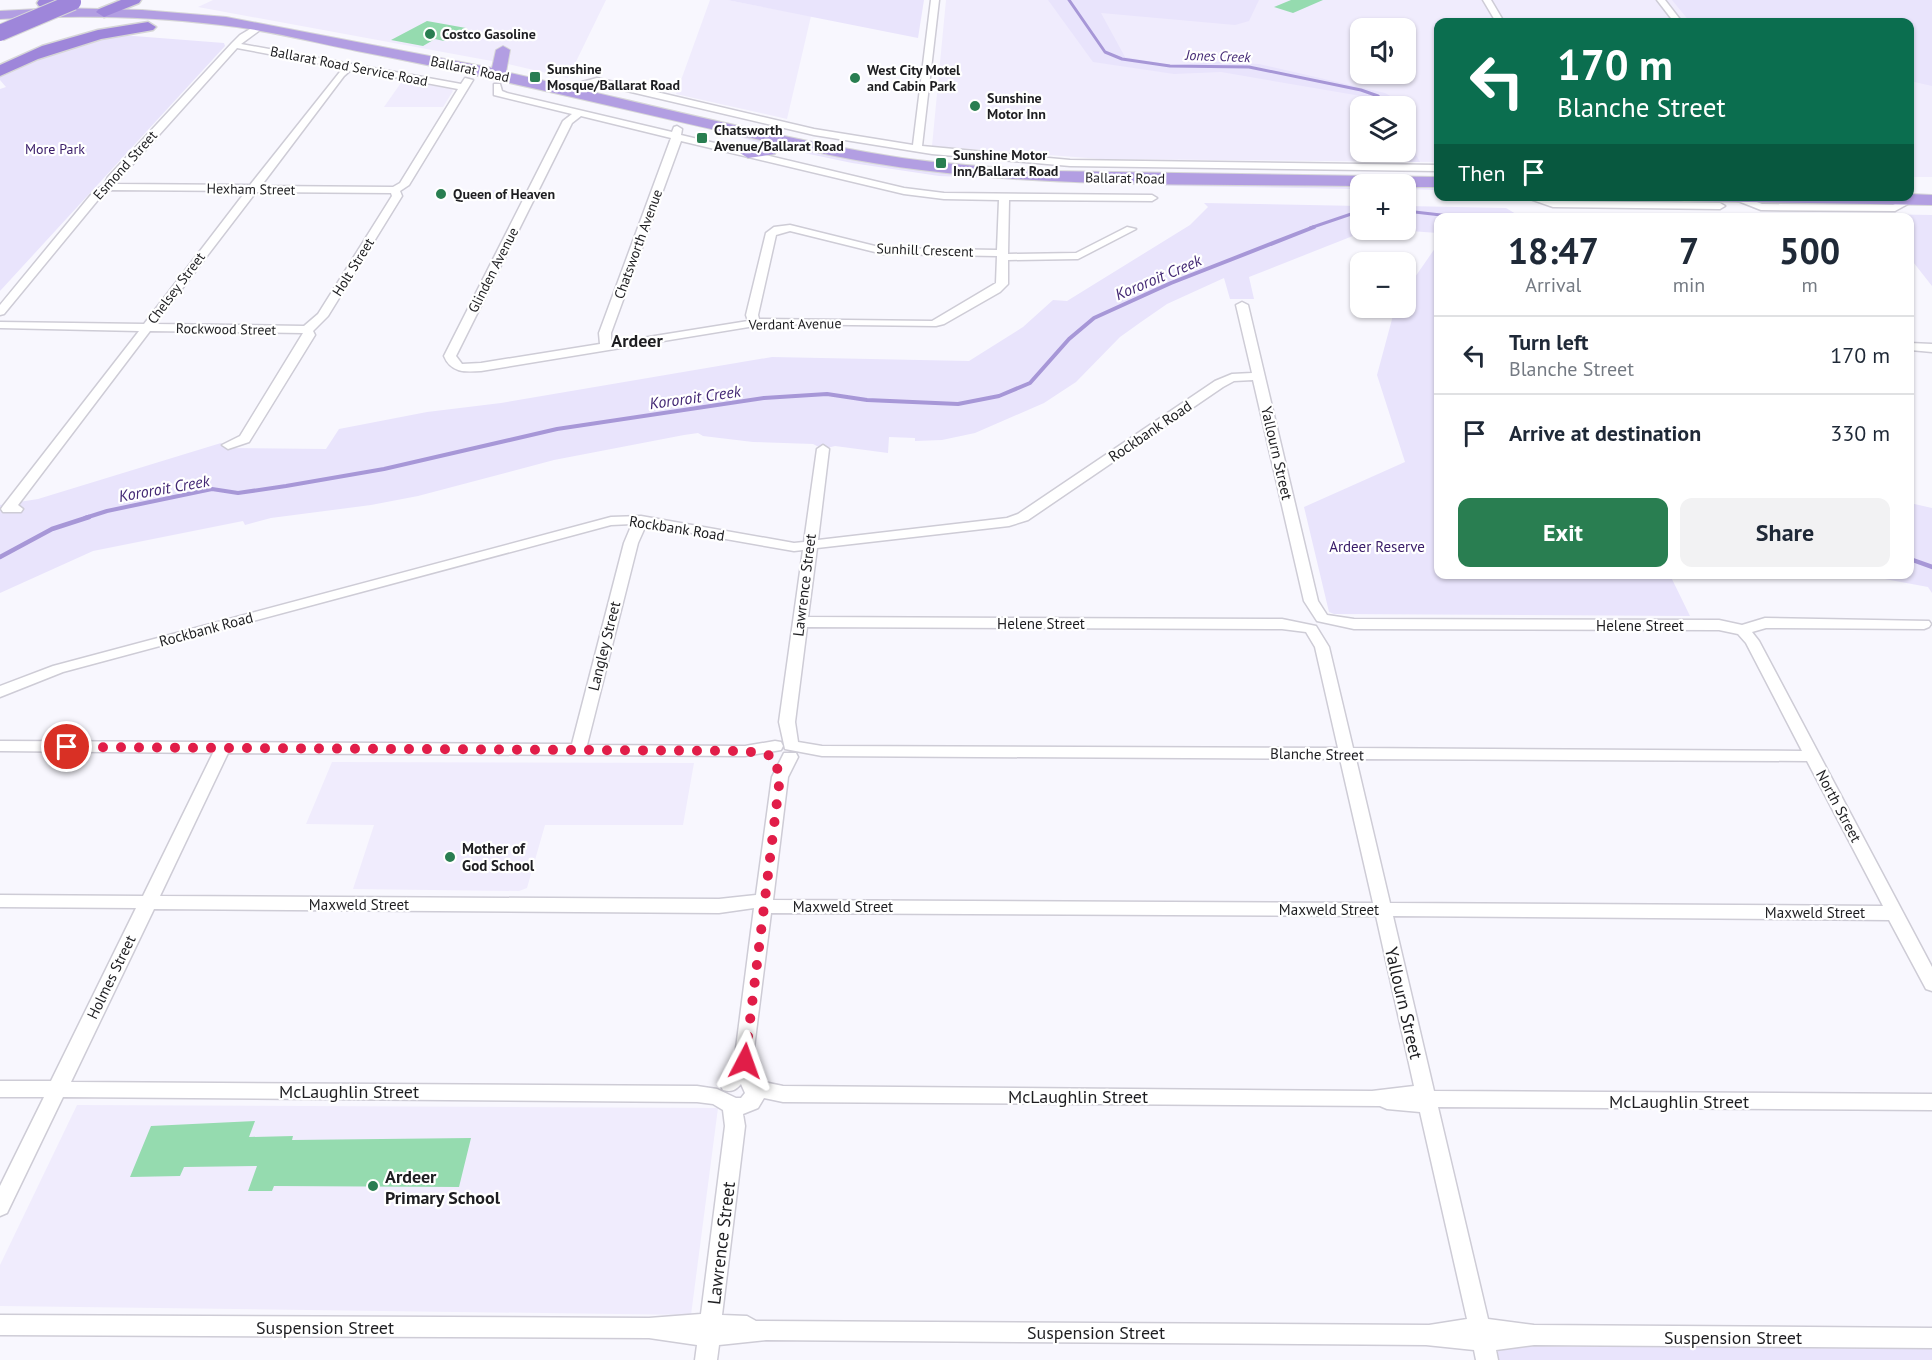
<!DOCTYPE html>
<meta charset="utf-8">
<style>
:root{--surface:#fff;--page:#f2f2f3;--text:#1f2937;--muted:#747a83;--line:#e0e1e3;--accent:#297e51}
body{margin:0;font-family:"PT Sans",sans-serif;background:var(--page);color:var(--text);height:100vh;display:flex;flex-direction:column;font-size:22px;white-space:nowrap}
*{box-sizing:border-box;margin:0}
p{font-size:20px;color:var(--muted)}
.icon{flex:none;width:33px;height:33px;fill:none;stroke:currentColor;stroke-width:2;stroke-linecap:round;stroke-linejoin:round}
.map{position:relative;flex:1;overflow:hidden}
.details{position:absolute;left:1434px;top:213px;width:480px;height:366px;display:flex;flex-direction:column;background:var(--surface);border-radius:12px;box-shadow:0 2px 4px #0004}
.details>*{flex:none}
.hud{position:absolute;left:1434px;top:18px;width:480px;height:183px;border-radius:12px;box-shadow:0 2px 4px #0004;background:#0b6e4f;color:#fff;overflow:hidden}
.buttons{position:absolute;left:1350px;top:18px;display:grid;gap:12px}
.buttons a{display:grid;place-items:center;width:66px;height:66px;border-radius:12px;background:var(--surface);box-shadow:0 2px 4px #0004;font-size:30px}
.pin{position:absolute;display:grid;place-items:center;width:51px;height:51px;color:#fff;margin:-26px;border:3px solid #fff;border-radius:50%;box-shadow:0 2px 6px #0007}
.me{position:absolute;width:66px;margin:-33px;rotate:4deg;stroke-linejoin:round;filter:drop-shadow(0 0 4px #0008)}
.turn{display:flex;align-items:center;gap:21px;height:126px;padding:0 24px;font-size:27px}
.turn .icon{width:78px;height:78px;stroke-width:2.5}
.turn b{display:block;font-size:42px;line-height:51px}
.then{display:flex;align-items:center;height:57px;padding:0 24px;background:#0003;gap:12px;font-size:22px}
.eta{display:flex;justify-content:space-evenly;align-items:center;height:102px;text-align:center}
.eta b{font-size:36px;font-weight:600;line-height:42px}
.action{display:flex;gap:12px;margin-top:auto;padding:12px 24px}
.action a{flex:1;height:69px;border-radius:12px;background:var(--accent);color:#fff;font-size:24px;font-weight:600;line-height:69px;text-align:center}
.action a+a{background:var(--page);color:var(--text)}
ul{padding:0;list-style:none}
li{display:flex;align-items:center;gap:18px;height:78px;padding:0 24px;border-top:2px solid var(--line)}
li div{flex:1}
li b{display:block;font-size:22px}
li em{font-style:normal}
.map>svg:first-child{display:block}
.built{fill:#f0ecfd;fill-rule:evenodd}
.green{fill:#e9e4fc}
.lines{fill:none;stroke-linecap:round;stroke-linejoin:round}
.stream-far2{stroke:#a797d7;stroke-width:3}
.stream-far1{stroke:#a797d7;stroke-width:4}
.stream{stroke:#a797d7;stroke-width:4.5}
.building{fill:#95dbaf}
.minor-casing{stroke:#ceccd6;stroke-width:3}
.trunk-casing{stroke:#d6d6d7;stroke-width:2}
.motorway-casing{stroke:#d6d6d7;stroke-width:3}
.minor{fill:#fff;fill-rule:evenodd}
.trunk{fill:#b29ee2;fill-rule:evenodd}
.motorway{fill:#9e86da;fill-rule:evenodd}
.motorway-bridge-casing{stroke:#d6d6d7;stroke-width:18;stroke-linecap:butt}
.motorway-bridge{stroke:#9e86da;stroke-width:16}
.route{stroke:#e11d48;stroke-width:10;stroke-dasharray:0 18}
.poi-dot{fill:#297e51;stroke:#fff;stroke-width:2}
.labels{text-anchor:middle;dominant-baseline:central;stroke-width:4.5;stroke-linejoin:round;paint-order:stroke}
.far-poi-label{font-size:14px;font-weight:bold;fill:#1e1e21;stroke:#fff;text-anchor:start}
.far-water-label{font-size:14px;font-style:italic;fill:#432874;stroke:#fff}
.far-street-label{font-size:14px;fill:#1e1e21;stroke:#fff}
.far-park-label{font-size:14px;fill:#391c68;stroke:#fff}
.street-label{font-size:15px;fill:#1e1e21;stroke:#fff}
.park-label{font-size:15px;fill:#391c68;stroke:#fff}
.poi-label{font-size:15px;font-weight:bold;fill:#1e1e21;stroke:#fff;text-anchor:start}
.water-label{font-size:16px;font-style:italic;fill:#432874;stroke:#fff}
.far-district-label{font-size:18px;font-weight:bold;fill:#1e1e21;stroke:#fff}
.near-street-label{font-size:18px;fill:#1e1e21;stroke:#fff}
.near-poi-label{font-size:18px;font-weight:bold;fill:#1e1e21;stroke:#fff;text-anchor:start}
</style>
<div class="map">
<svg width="1932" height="1360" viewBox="0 0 1932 1360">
<rect width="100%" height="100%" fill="#f8f7fe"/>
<g class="built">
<path d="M213,0H606L568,78L508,64L198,7Z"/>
<path d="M710,0H727L811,16L787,119L676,94Z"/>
<path d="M946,0H1932V177H1910V22H1438V162L1101,159L932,146ZM1360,28H1406V74H1360ZM1360,106H1406V152H1360Z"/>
<path d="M403,80L451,89L453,91L443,107H384Z"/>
<path d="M332,762L694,763L683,825H545L527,888L519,891L353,889L374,825L306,824Z"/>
<path d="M77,1105L718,1108L691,1315L0,1306V1265Z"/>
</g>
<g class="green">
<path d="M727,0H924L918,38Z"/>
<path d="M1048,0H1259L1249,21L1235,25L1101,13L1125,57L1170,65L1222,62L1259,64L1385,93L1406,105L1410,144L1420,162H1378L1374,152H1406V106H1370V102L1361,96L1221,72L1174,74L1093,62Z"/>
<path d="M1672,0H1932V86L1910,81V22H1690Z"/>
<path d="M121,35L224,43L225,46L0,291V89L6,87L0,80V73C38,58 80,37 121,35Z"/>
<path d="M694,124L978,175L986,178L939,176L852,163L771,146Z"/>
<path d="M1027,179L1438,185V190L1406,189V184H1360V189L1174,186L1020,180Z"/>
<path d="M472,190L523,191L518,200L467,199Z"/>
<path d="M1204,203L1360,206V230H1368L1249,277L1254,299H1230L1224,278L1167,304L1141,322L1120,337L1076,382L1044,403L975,433L942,440L915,441V438L889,437L888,453L835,446L823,449L813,444L753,442L703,436L698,433L684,435L554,460L418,496L371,505L271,518L245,525L243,521L93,551L0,593V505L38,499L221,443L226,448L326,449L339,429L427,412L501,403L772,357L969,361L1023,327L1053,300L1067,301L1190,225L1208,207Z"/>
<path d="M1406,206L1506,208L1521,217L1438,218V233L1396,230H1406Z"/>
<path d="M1874,214L1932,215V286L1910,258V218L1877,217Z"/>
<path d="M1438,244V574L1670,575L1690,616L1334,614L1329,612L1304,507L1405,462L1377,375L1395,308H1406V290Z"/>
<path d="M1910,503L1932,508V593L1928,587L1863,575L1910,574Z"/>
<path d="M1496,1346L1932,1349V1360H1499Z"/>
</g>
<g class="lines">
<g class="stream-far2">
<path d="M1069,0L1105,52L1122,59L1170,66L1249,67L1361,90L1378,96L1387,106"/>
<path d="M1385,152L1387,160"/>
<path d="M1406,211L1467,218"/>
<path d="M1310,228L1360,211"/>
</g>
<path class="stream-far1" d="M85,518L107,511L212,489L238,493L286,486L384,469L557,429L764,398L827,394L867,400L958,404L999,396L1030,383L1069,339L1094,318L1171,283L1314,227"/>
<g class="stream">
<path d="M0,557L52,529L89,517"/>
<path d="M1910,559L1932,567"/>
</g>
</g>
<g class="building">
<path d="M1291,0H1323L1293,13L1274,7Z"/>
<path d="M427,21L466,28L444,41L435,39L423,46L391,40Z"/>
<path d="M255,1121L249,1137L293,1136L292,1140L471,1138L459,1187L274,1186L272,1191H248L257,1166L184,1167L180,1176L130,1177L151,1126Z"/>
</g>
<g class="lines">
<g class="minor-casing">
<g id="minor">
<path d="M931,0H939L922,146L1070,160L1438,165V171L1070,166L932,154L814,135L597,84L583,86L578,83L597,78L814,129L913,145Z"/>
<path d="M1483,0H1491L1504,22H1496Z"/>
<path d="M1657,0H1665L1682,22H1674Z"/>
<path d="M257,25L264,27L241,44L461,84L465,78L473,80L409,185L400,191L402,196L328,316L313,331L315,335L249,442L228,449L222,445L240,436L303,333L150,331L18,505L23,509L21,512H3L1,509L3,506L139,331L0,328V322L144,324L246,191L110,190L102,195L4,314L0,315V305L94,191L104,185L108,177L232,43L240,35ZM237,48L343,68L250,185L115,184ZM352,69L458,89L400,183L393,187L261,186L344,76ZM256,192L391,193L392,196L318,314L304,326L155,324Z"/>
<path d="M494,84H500L502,91L507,93L672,132L674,127L677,126L682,129L681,135L904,188L944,193L1152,195L1157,198L1152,201L1009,200L1008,254L1076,253L1127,227L1136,229L1078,259L1008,260V284L1000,292L944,324L936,326L767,324L481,371C465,372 451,373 444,356L563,121L572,114L494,95ZM581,116L671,138L599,333L600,344L481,363L462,364L456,356L572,123ZM681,141L904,194L944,199L999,200L997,250L883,248L790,225L774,227L766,233L746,315L748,321L611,343V333ZM790,231L883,254L997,256L996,283L932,321L759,319L758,315L776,235Z"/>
<path d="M1521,196H1539L1554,201L1720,203L1725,206L1720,209L1553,207Z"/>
<path d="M1741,196L1762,204L1893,205L1910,197L1915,200L1895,211L1761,210L1728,197Z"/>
<path d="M1242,302L1248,305L1318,601L1327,615L1354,619L1719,620L1742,625L1765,618L1929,621L1931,624L1929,627L1924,629L1766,628L1752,632L1759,641L1932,967V991L1926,989L1889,920L1393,916L1434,1091L1932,1094V1110L1438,1107L1488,1319L1534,1325L1932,1328V1348L1534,1345L1496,1350L1498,1360H1476L1474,1350L1426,1345L766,1340L719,1345L717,1360H695L697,1345L649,1338L0,1335V1315L649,1318L701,1314L725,1126L723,1110L713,1104L697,1102L63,1097L7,1213L0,1216V1186L44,1097H0V1081H51L136,908L0,907V895L143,896L213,753L0,751V741L572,744L624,543L632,524L611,525L63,672L0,697V686L53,666L611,517L641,516L794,543L804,542L817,449L823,445L829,449L818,540L1007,518L1018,514L1215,381L1232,374L1252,373L1236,305ZM1253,380L1304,601L1317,621L1354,629L1719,630L1738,634L1746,643L1802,751L1353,748L1329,647L1316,626L1282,619L808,617L817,548L1009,526L1028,520L1223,387L1234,381ZM646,525L794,551L803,550L779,722L785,749L822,756L1340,759L1373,903L773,900L788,777L798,757L796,753H784L772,777L756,895L719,899L160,896L228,753L745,756L781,750L783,746L781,742L775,741L745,746L587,745L638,543ZM807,627L1282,629L1306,632L1315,647L1338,748L822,746L798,742L795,722ZM1356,759L1807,761L1883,906L1390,903ZM754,908L735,1056L720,1084L723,1090C731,1092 735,1091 741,1084L745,1093L741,1098H736L717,1089L697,1086L71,1082L154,909L719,913ZM771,913L1376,916L1414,1086L1372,1091L783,1086L759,1081L753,1056ZM764,1098L783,1102L1380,1106L1387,1109L1420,1112L1467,1319L1429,1325L756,1321L747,1316L722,1315L745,1126L743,1114L758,1108Z"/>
<path d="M1910,343L1932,344V352L1910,350Z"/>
</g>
</g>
<g class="trunk-casing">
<g id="trunk">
<path d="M57,8L142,10L226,17L492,68L496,50L503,46L510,50L506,72C637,101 769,137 902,158C951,165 1001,168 1051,171L1438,177V187H1406V184L1360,186C1184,183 1004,191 830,155C672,122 515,81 357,51C312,42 266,30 221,25C148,16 74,15 0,19V11Z"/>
<path d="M769,145L777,150L775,154L748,158L740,153L742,149Z"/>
<path d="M1910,194L1932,195V205L1684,201L1676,196H1910Z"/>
</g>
</g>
<g class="motorway-casing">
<g id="motorway">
<path d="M39,0H59C55,6 46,8 39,6L37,3Z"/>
<path d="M121,0H141L139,3L104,17L96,12L99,9Z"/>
<path d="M148,22L156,27L153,30L101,39L38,59L0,76V65L42,46L98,30Z"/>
</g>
</g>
<use href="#minor" class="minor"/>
<use href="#trunk" class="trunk"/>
<use href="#motorway" class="motorway"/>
<g class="motorway-bridge-casing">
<path id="motorway-bridge" d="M0,33L73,2"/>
</g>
<use href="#motorway-bridge" class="motorway-bridge"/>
</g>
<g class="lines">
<path class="route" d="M67,747L746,751L773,756L780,777L745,1061"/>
</g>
<g class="poi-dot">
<circle cx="430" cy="34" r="6"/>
<rect x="529" y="71" width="12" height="12" rx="3"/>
<circle cx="855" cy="78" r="6"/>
<circle cx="975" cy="106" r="6"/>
<rect x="696" y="132" width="12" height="12" rx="3"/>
<rect x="935" y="157" width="12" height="12" rx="3"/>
<circle cx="441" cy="194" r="6"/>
<circle cx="450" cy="857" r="6"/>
<circle cx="373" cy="1186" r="6"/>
</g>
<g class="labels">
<g class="far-poi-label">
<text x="442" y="34">Costco Gasoline</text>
<text x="547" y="69">Sunshine<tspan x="547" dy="16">Mosque/Ballarat Road</tspan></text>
<text x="867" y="70">West City Motel<tspan x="867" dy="16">and Cabin Park</tspan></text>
<text x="987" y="98">Sunshine<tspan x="987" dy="16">Motor Inn</tspan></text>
<text x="714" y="130">Chatsworth<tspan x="714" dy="16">Avenue/Ballarat Road</tspan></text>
<text x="953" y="155">Sunshine Motor<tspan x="953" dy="16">Inn/Ballarat Road</tspan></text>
<text x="453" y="194">Queen of Heaven</text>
</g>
<g class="far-water-label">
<text transform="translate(1218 56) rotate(2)">Jones Creek</text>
</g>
<g class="far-street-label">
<text transform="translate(349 66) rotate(11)">Ballarat Road Service Road</text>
<text transform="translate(470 69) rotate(12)">Ballarat Road</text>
<text transform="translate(125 165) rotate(-48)">Esmond Street</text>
<text transform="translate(1125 178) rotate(1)">Ballarat Road</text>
<text transform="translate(251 189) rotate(1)">Hexham Street</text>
<text transform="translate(638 244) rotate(-70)">Chatsworth Avenue</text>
<text transform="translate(925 250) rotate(2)">Sunhill Crescent</text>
<text transform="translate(353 267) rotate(-58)">Holt Street</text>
<text transform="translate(493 270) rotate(-63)">Glinden Avenue</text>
<text transform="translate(176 288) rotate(-53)">Chelsey Street</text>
<text transform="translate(795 324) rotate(-1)">Verdant Avenue</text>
<text transform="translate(226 329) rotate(1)">Rockwood Street</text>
</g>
<g class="far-park-label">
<text x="55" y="149">More Park</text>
</g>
<g class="street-label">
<text transform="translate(1150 431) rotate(-34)">Rockbank Road</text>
<text transform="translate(1277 453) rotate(77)">Yallourn Street</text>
<text transform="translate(677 528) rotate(9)">Rockbank Road</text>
<text transform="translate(804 585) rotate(-83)">Lawrence Street</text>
<text x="1041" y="623">Helene Street</text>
<text x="1640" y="625">Helene Street</text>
<text transform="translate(206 629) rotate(-15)">Rockbank Road</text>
<text transform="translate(604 646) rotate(-76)">Langley Street</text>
<text transform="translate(1317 754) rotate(1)">Blanche Street</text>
<text transform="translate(1839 806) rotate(62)">North Street</text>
<text x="359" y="904">Maxweld Street</text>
<text x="843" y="906">Maxweld Street</text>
<text x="1329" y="909">Maxweld Street</text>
<text x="1815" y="912">Maxweld Street</text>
<text transform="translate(111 977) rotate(-64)">Holmes Street</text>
</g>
<g class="park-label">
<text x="1377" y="546">Ardeer Reserve</text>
</g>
<g class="poi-label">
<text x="462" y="848">Mother of<tspan x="462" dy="17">God School</tspan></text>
</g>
<g class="water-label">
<text transform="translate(1158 277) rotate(-23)">Kororoit Creek</text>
<text transform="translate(695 397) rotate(-8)">Kororoit Creek</text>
<text transform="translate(164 488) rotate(-10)">Kororoit Creek</text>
</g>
<g class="far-district-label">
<text x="637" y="340">Ardeer</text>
</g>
<g class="near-street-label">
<text transform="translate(1404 1003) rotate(77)">Yallourn Street</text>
<text x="349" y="1091">McLaughlin Street</text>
<text x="1078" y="1096">McLaughlin Street</text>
<text x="1679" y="1101">McLaughlin Street</text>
<text transform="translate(721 1243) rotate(-83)">Lawrence Street</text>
<text x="325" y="1327">Suspension Street</text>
<text x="1096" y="1332">Suspension Street</text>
<text x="1733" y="1337">Suspension Street</text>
</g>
<g class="near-poi-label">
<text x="385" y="1176">Ardeer<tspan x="385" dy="21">Primary School</tspan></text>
</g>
</g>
</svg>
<div class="buttons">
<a><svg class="icon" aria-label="sound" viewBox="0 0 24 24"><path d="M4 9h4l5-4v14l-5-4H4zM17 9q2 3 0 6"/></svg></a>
<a><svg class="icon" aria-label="layers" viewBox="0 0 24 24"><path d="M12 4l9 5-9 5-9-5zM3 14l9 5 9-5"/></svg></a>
<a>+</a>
<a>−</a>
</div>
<div class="pin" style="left:67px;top:747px;background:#d93025"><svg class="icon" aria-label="arrive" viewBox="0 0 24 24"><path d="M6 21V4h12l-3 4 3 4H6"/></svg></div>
<svg class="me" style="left:745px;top:1061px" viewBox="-20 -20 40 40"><path d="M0-17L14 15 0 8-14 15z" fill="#e11d48" stroke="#fff" stroke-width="4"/></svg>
<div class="hud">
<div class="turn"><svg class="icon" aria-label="left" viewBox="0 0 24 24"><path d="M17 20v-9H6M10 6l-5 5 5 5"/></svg><div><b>170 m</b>Blanche Street</div></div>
<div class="then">Then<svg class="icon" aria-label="arrive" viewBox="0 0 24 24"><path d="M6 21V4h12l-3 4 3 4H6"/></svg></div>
</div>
<section class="details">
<div class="eta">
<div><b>18:47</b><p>Arrival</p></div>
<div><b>7</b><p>min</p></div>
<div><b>500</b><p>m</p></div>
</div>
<ul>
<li><svg class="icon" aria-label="left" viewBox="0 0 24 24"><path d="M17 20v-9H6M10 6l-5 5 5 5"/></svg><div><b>Turn left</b><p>Blanche Street</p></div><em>170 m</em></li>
<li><svg class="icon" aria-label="arrive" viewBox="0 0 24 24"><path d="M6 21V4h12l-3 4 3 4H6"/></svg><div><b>Arrive at destination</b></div><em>330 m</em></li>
</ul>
<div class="action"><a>Exit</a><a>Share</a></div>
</section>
</div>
